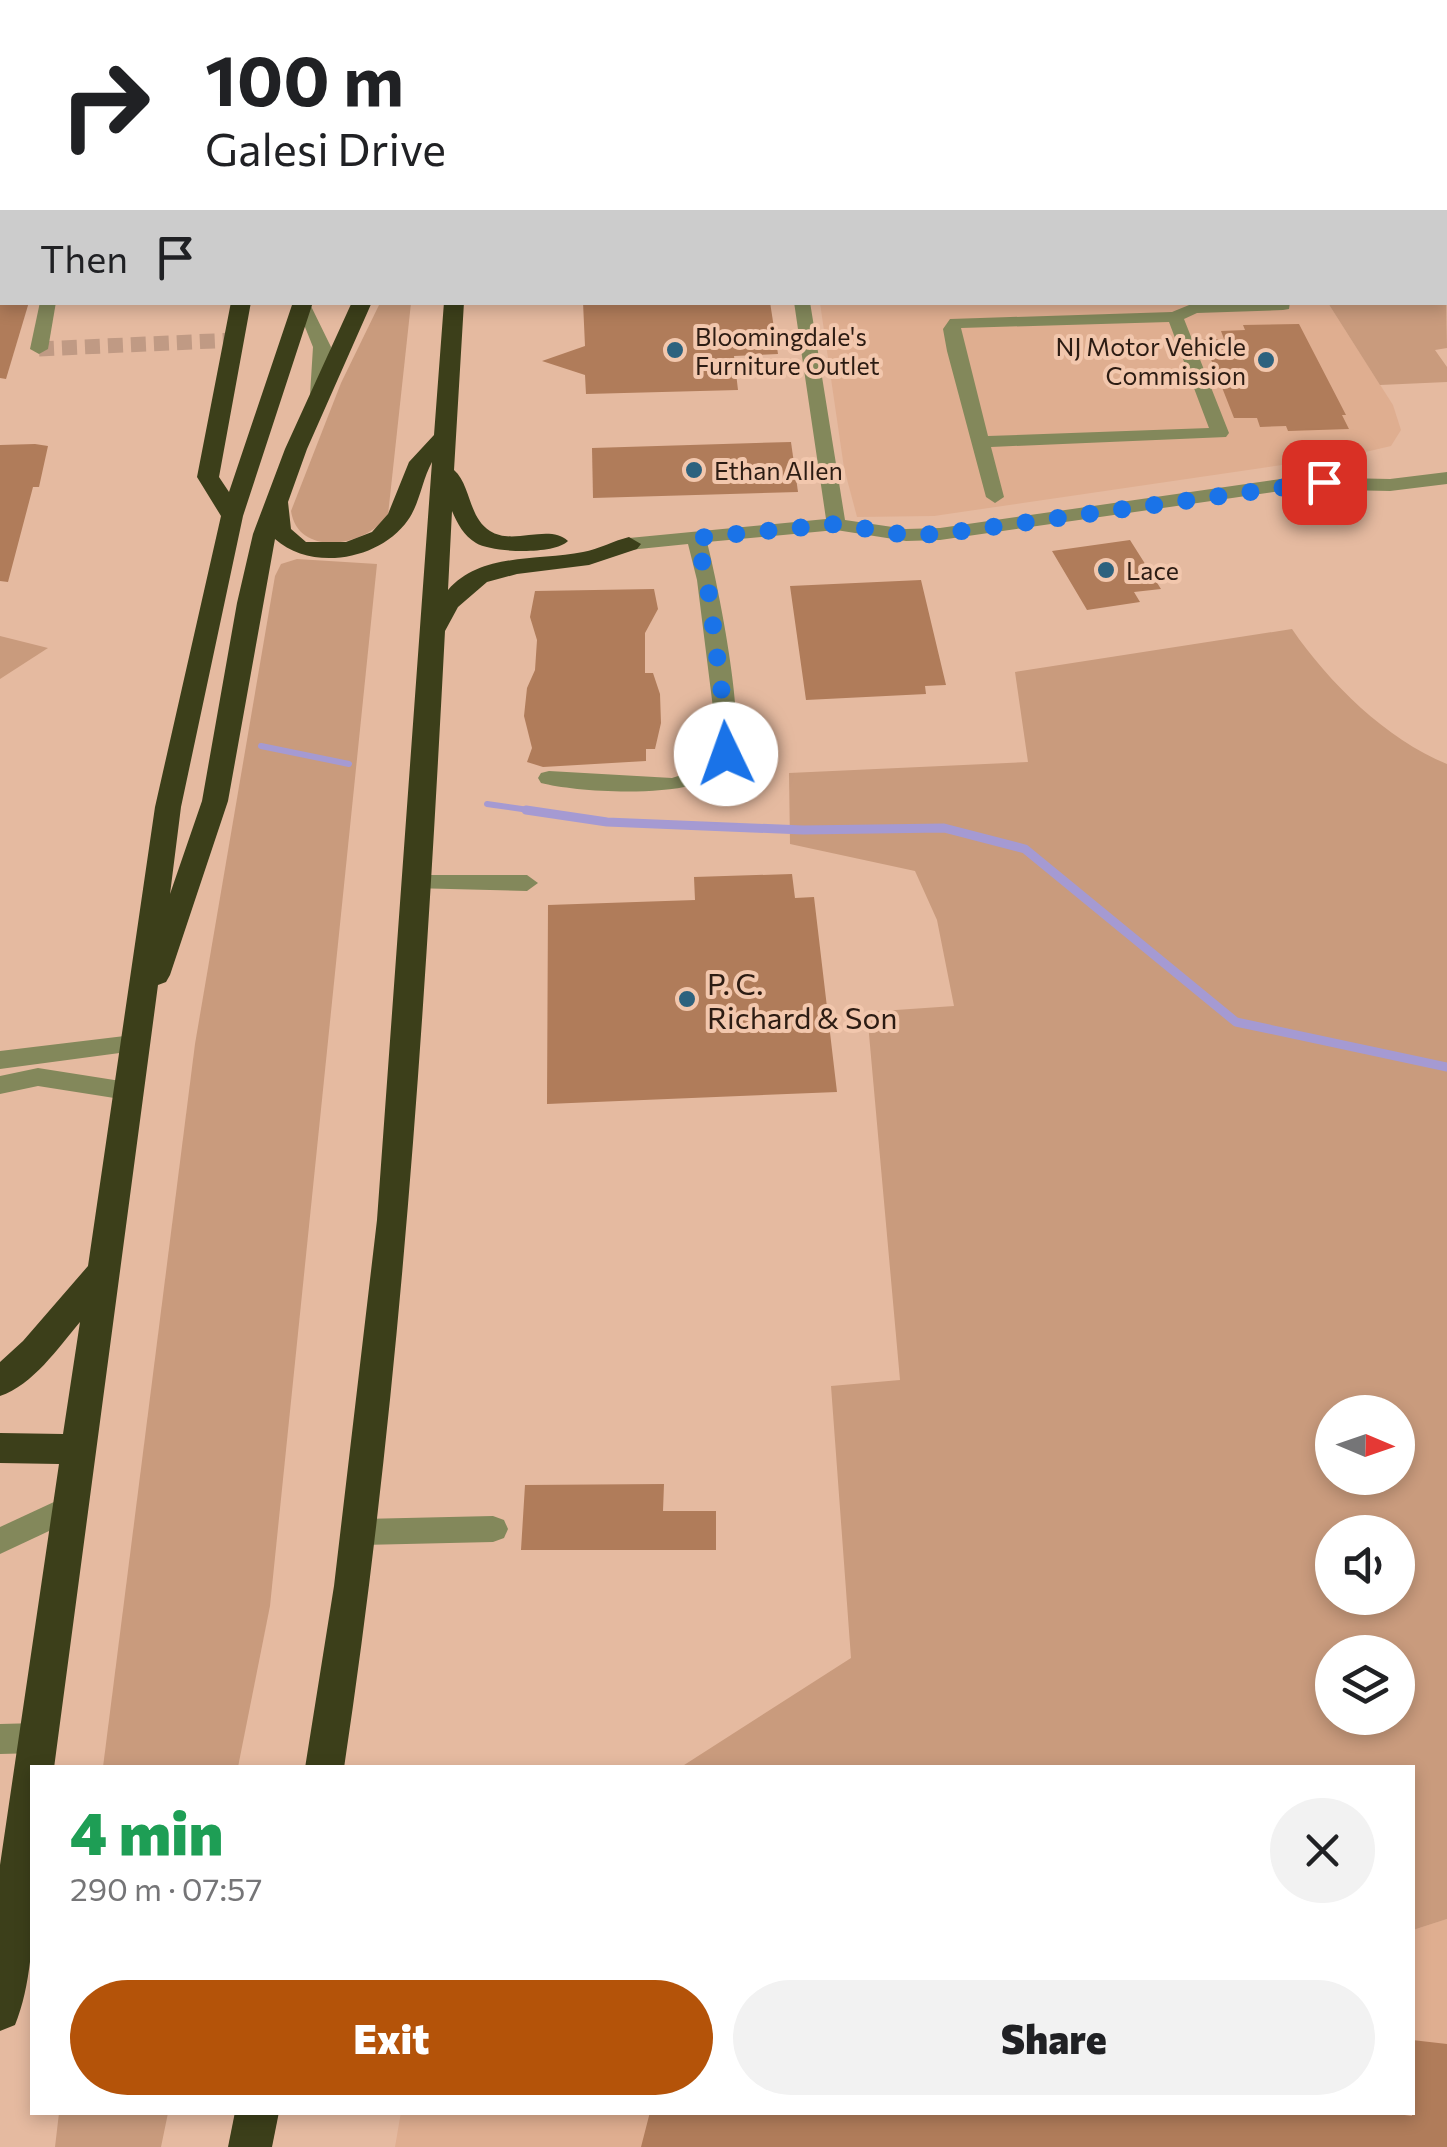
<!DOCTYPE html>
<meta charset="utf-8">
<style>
:root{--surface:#fff;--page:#f2f2f2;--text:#202124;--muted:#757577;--accent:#b45309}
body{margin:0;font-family:Commissioner,sans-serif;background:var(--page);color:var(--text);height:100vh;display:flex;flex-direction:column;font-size:38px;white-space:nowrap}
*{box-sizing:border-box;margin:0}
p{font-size:32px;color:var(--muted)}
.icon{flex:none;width:55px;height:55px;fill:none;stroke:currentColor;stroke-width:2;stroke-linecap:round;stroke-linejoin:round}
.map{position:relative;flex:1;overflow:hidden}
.details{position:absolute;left:30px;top:1765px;width:1385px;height:350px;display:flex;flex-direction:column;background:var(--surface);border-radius:0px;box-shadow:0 5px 15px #0003}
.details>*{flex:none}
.guide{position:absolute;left:0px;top:0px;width:1448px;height:305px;box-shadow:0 5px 15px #0003;background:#fff;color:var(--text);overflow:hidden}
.needle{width:65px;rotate:92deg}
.fabs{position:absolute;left:1315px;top:1395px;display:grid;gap:20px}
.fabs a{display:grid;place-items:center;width:100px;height:100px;border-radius:50%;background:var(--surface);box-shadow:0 5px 15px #0003;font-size:50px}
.pin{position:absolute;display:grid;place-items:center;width:85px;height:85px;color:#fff;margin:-42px;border-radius:20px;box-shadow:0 5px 15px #0006}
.me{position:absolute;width:110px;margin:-55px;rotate:357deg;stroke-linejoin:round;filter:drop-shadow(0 0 8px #0008)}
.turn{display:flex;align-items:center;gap:35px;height:210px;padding:0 40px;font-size:45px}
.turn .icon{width:130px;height:130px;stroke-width:2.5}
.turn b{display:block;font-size:70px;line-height:85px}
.then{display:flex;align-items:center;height:95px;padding:0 40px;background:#0003;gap:20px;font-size:38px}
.round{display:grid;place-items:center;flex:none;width:105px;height:105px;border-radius:52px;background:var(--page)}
.summary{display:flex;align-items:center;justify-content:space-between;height:170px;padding:0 40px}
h1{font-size:60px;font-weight:800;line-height:75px;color:#1e9e55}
.action{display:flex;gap:20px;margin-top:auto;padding:20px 40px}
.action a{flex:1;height:115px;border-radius:60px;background:var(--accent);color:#fff;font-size:40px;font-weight:800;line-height:115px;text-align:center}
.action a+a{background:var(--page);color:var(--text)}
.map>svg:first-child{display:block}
.built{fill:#dfae90}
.green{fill:#c99b7d;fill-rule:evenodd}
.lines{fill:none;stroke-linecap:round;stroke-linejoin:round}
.stream-far1{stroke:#a59ad2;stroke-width:6}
.stream{stroke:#a59ad2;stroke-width:9}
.building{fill:#b07c5a}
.minor-tunnel{stroke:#c09a84;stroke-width:15;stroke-dasharray:15 8;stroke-linecap:butt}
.minor{fill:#83885b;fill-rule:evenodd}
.highway{fill:#3c3f1a;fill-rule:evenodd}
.route{stroke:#1a73e8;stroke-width:18;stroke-dasharray:0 32.4}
.poi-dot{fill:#2d627e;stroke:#f2c7ad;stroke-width:4}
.labels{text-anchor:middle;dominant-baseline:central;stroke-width:8;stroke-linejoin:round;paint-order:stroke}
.far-poi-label{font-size:25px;fill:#2c1c13;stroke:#f2c7ad;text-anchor:start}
.poi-label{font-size:30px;fill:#2c1c13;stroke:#f2c7ad;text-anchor:start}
</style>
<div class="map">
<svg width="1447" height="2147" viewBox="0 0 1447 2147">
<rect width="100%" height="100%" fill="#e5baa0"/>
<g class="built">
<path d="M820,303H1328L1393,405L1401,430L1391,446L1357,454L934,516L857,517L844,468Z"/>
<path d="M1447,1919V2147H395L401,2112H1412L1413,1930Z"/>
</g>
<g class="green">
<path d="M1445,235L1447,348L1435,350L1447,367V382L1380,385L1328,303L1445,302Z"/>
<path d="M380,303H411L388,515C366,547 298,558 291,511L341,383Z"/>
<path d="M297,559L377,564L270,1606L238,1767H103L195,1044L275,576L281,564Z"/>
<path d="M1292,629C1329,683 1386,739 1447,764V1919L1413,1930L1412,1768L681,1767L851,1658L831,1386L900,1380L867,1012L954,1006L937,920L915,871L790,844L789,773L1028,762L1015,672ZM1332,1412H1398V1478H1332ZM1332,1532H1398V1598H1332ZM1332,1652H1398V1718H1332Z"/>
<path d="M0,636L48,648L0,679Z"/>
<path d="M59,2113V2112L168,2113L161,2147H55Z"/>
</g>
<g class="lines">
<g class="stream-far1">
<path d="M261,746L349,764"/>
<path d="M487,804L543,812"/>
</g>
<path class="stream" d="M526,810L607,822L803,830L944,828L1025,849L1236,1022L1447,1067"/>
</g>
<g class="building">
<path d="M0,302H29L6,379L0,378Z"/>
<path d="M583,302H770L778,354L734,356L738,390L586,394L585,375L542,361L585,346Z"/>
<path d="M1299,324L1346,415H1342L1349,429L1288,431L1286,426L1260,427L1257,418H1234L1203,339H1224L1221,331L1245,330L1243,325Z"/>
<path d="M791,442L798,492L593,498L592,448Z"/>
<path d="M35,444L48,446L39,487H33L8,582L0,581V445Z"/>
<path d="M1130,540L1161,589L1134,592L1140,602L1087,610L1052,551Z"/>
<path d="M921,580L946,685L925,686L926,694L806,700L790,586Z"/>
<path d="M654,589L658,609L645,633V673H653L660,694L661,723L655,749H646V761L543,767L527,762L532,748L524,716L527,688L535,670L537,640L530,617L535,591Z"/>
<path d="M792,874L795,898L814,897L837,1092L547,1104L548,905L695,900L694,877Z"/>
<path d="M664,1484L663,1511H716V1550H521L525,1485Z"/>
<path d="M1412,2040L1447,2044V2147H641L650,2112H1382L1412,2116Z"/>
</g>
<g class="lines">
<path class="minor-tunnel" d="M39,349L234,340"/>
<g class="minor">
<path d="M252,0H266V2H253Z"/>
<path d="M40,302H56L48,349L39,354L30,349Z"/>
<path d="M295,302H309L331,347L325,399L319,400L310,395L313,347Z"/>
<path d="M794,302H810L845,520L906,529L940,528L1295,477L1390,479L1447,472V484L1390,491L1295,489L940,540L906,541L836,530L707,542C717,581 748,730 732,762C712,802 579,793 541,783L538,778L541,773L549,771L672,778L700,769L712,759L716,732L697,580L688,544L629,550L619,544L629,538L826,519Z"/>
<path d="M1290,302L1289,309L1283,310L1197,313L1184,319L1229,433L1226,437L991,447L1004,497L995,503L986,497L947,351L943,329L950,319L1172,312L1194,303ZM1169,322L1209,428L988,436L961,328Z"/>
<path d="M419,875H527L538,883L527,891L411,888L408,883Z"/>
<path d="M133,1035L142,1038L145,1044L142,1050L0,1069V1051Z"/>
<path d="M38,1068L127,1082L136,1084L140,1091L136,1098L127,1100L38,1086L0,1094V1076Z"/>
<path d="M69,1495L79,1499L84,1508L79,1517L0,1554V1527Z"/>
<path d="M493,1516L504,1520L508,1529L504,1538L493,1542L362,1545L351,1541L347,1532L351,1523L362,1519Z"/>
<path d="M38,1723L49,1727L54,1738L49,1749L38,1753L0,1754V1724Z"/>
</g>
<g class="highway">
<path d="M331,0H348L349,2H333Z"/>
<path d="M377,0H399L400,2H379Z"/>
<path d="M1133,0H1154L1155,2H1135Z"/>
<path d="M1246,0H1264L1265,2H1248Z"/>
<path d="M1299,0H1317L1318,2H1301Z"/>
<path d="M1349,0H1366L1367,2H1351Z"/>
<rect x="1445" y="115" width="2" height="11"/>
<path d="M1445,165L1447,166V179L1445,178Z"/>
<path d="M1445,196L1447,197V210L1445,209Z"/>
<path d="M231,302H251L219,477L229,492L293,302H313L243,516L181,807L170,894L202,801L237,603L253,534L285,449L352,302H372L307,449L288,502L291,529L306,542H346L372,532L388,514L409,462L434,435L444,302H464L454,470C471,485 468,517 490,531C513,546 549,523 568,541C554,555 493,553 476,543C464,536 457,523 452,511L448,590C481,552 539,561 583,552C599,549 613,541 629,537L641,544L637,549L589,565L517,574L487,582L458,607L445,631C425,1014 401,1387 344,1768H305L334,1586L377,1220L432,462C422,480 420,503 408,520C380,560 312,572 275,539L228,801L170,975L166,982L158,985L54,1768H32C32,1842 43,1957 15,2025L0,2031V1865L59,1464L0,1463V1433L63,1434L80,1322C58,1348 33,1385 0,1396V1362L23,1341L88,1266L155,807L221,516L197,477Z"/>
<path d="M235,2112H279L272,2147H228Z"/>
</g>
</g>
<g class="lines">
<path class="route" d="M726,754L727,732L707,580L696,538L836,524L906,535L940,534L1324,482"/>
</g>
<g class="poi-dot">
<circle cx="675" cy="350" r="10"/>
<circle cx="1266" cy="360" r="10"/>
<circle cx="694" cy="470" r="10"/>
<circle cx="1106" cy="570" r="10"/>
<circle cx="687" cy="999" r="10"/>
</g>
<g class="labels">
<g class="far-poi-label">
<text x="695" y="336">Bloomingdale's<tspan x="695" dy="29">Furniture Outlet</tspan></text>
<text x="1246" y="346" text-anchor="end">NJ Motor Vehicle<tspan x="1246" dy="29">Commission</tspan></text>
<text x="714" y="470">Ethan Allen</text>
<text x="1126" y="570">Lace</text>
</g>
<g class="poi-label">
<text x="707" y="982">P. C.<tspan x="707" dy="34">Richard &amp; Son</tspan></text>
</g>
</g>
</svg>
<div class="fabs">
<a><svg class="needle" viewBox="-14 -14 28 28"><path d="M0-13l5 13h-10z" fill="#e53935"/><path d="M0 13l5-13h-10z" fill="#757577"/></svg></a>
<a><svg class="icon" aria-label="sound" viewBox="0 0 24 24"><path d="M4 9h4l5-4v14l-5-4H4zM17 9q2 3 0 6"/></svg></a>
<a><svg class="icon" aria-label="layers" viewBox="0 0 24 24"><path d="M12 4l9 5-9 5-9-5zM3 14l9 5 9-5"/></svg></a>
</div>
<div class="pin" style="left:1324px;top:482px;background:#d93025"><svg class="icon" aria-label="arrive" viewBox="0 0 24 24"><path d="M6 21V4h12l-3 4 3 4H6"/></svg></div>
<svg class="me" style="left:726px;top:754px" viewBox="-20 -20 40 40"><circle r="19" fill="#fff"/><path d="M0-13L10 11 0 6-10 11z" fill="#1a73e8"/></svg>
<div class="guide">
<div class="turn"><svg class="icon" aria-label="right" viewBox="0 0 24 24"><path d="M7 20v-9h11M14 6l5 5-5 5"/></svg><div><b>100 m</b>Galesi Drive</div></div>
<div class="then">Then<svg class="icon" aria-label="arrive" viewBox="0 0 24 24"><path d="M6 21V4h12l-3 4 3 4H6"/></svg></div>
</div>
<section class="details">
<div class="summary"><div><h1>4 min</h1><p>290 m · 07:57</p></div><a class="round"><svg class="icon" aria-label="close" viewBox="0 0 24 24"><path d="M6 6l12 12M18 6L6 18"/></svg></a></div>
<div class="action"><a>Exit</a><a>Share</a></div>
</section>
</div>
